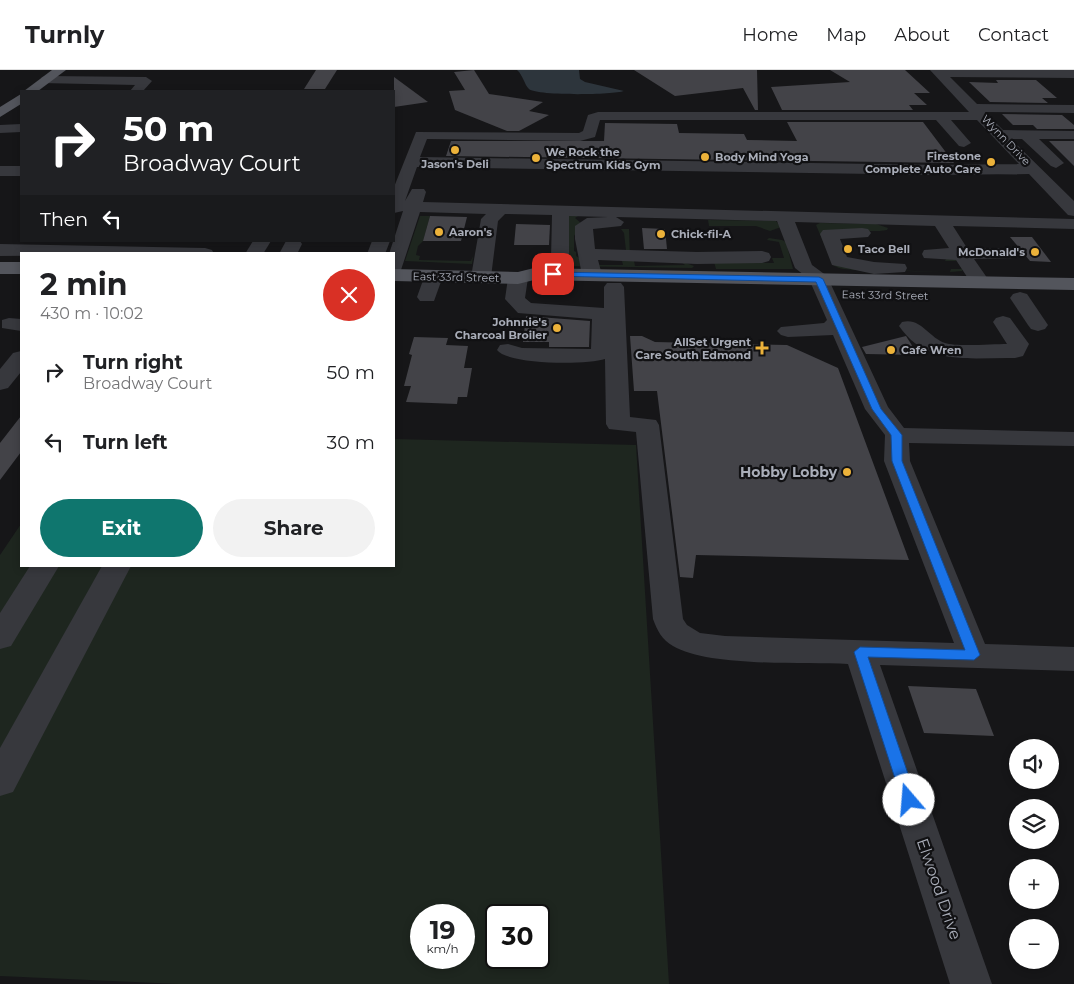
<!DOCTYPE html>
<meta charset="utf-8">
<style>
:root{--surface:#fff;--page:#f2f2f2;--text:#202124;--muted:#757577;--line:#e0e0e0;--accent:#0f766e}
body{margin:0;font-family:Montserrat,sans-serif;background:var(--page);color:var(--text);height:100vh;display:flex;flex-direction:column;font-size:19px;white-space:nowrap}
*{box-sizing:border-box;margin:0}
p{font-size:16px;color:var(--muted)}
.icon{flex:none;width:28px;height:28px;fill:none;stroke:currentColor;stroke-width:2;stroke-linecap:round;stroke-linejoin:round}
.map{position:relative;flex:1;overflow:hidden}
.details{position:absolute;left:20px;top:182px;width:375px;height:315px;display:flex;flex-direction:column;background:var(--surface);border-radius:0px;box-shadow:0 2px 8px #0003}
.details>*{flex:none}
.hud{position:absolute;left:20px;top:20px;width:375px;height:152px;border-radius:0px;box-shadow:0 2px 8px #0003;background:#202124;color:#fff;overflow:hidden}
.tools{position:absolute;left:1009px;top:669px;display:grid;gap:10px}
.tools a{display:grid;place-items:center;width:50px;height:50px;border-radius:50%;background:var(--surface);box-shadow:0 2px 8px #0003;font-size:25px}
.speed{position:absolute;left:410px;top:834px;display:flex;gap:10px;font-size:25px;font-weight:700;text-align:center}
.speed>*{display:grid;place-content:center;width:65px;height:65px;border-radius:50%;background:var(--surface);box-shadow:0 2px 8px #0003;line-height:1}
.speed small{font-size:12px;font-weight:400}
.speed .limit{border:2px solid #111;border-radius:8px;background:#fff;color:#111}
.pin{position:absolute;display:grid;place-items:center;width:42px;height:42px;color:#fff;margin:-21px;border-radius:10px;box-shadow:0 2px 8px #0006}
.me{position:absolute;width:55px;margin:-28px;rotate:342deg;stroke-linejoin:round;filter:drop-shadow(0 0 4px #0008)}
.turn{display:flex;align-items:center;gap:18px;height:105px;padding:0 20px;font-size:22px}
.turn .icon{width:65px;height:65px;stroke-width:2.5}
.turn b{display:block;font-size:35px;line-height:42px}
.then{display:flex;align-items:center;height:48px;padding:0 20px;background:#0003;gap:10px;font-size:19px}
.round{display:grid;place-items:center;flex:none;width:52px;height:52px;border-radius:26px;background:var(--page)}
.headline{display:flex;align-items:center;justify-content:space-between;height:85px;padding:0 20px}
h1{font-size:30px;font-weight:700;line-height:38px}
.button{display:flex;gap:10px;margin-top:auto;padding:10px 20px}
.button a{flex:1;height:58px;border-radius:30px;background:var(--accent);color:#fff;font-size:20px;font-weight:700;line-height:58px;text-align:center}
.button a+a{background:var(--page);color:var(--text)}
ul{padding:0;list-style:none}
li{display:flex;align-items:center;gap:15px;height:70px;padding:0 20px}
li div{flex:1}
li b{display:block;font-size:19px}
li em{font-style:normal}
header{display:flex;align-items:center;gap:30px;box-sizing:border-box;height:70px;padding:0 25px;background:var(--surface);border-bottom:1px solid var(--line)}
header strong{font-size:24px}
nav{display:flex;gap:28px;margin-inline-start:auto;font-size:18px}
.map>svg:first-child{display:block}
.green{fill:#1e261f;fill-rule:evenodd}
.water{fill:#2d353c}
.building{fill:#434348}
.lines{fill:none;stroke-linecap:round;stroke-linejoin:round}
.minor{fill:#37383d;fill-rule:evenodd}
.major{fill:#53555c;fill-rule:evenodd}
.route{fill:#1a73e8;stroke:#114b97}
.poi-dot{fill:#ecb23a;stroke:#111113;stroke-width:2}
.labels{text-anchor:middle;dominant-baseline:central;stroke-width:4.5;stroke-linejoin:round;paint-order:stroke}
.far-street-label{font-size:11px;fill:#a9adb8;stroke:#111113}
.far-poi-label{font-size:11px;font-weight:bold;fill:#a9adb8;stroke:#111113;text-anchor:start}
.poi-label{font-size:14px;font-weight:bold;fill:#a9adb8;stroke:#111113;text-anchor:end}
.near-street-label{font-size:16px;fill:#a9adb8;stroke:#111113}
</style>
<header>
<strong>Turnly</strong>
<nav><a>Home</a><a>Map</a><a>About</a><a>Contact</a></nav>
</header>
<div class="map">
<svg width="1074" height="914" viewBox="0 0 1074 914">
<rect width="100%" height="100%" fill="#161618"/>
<g class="green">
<path d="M567,143L578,146L575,148L582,154L574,166V181L576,182V186L590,195H623L622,191L627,189L624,163L621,159H629L630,189L634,191L635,196L685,195L680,191L694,196L692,198L565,196Z"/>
<path d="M420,146H430L423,171L418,176L416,185L420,186L419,190L471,191L473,186L472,194L405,191Z"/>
<path d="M708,150L776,151L781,157L770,161L756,156H709Z"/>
<path d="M820,153L876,154L888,158L887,160L880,161H831L833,189L883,200L950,202L951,199H962L957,191H945L946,189H955L963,198L962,201L950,202L856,200C848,199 840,200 833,195L816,155Z"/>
<path d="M769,168L782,170L786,172L793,199H716L713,188L722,192L774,193L772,188H784L779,172L767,170Z"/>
<path d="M394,369L636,375L669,914H179L0,906V485L21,454V496H394ZM421,845H464V888H421ZM496,845H539V888H496Z"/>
</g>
<path class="water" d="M517,0H579L580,9L585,12L624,21C612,25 537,26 529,19C524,14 523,5 517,0Z"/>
<g class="building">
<path d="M316,0H337L325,19H304Z"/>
<path d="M474,0L489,24L543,32L529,41L549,45L519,61H507L455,40L449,21L465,20L454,2Z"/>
<path d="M634,0H757L758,40H755L743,18L675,26Z"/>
<path d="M830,0H905L930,23H914L927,35H909L913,40H782L771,17L850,12Z"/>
<path d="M394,7L428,32L394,37Z"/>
<path d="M996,10H1036L1057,28H1042L1048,33L990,32L969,12L998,13Z"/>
<path d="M1002,44L1062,45L1074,55V59H1037L1033,55H1013Z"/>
<path d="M787,52H923L954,93L446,86L451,71H604L605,53L677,54L679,63L744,64L747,70L797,71Z"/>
<path d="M1049,71H1074V96Z"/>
<path d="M430,146L467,147L461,171H423Z"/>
<path d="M516,154L550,155L549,175H514Z"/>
<path d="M642,158L665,159L667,179H644Z"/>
<path d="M1010,167H1032L1051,192L1030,191Z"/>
<path d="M526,246L590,251L589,277H549V272H523Z"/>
<path d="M630,266H642L655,272L787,275L838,298L909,490L696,485L693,508L680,507L657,321H634Z"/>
<path d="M906,266L918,285L866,284L862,277Z"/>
<path d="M414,267L448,268L446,275L468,276L464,298H472L467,327H458L457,334L406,332L411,316H404L412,285L409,284Z"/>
<path d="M21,346V382L0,410V373Z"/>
<path d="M908,616L976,619L994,666L924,663Z"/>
</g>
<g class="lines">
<g class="minor">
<path d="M930,0H1074V8L950,7L977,34L1074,35V43L985,42L1003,60L1074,61V69H1039L1064,93L1056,98L1051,96L1022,69H1011L1074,131V146L1068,145L1029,104L939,105L417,97L405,131L412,119H424L426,122L423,132L1074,149V159L953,156L967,178H1010L1017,180L1019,184L1017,188L974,189L990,212L987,216H973L956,190L924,188L922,184L924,180L949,178L935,156L795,152L812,195L827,206L888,337L904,358L1074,362V376L909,373L910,391L985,574L1074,577V601L880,595L992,914H950L848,594C804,592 708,597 673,576C662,570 657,560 653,549L636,362L609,359L606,354L605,289C587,295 508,295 497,280L500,275L508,274L522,278L591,279L592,249L518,243L505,229L508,208L511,204H525L528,208L525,228L531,233L604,238V217L607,213H621L624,217L630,347L656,350L659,355L683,549L687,555L700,563L725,566L954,573L884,391L885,365L865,339L833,265L788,267L781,265L777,261L781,257L824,253L827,250L809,209L795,198L777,151L616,147L624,152L621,156L593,159L595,179L697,182L762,181L769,183L771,187L769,191L762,193L697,194L598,190L602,205L599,209H585L582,205L575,169V156L587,148L608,147L569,146V189L567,193H553L551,189L552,145L505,144L498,151L491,207L488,211H474L471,207L481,149L486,144L420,142L401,200L394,202V184H389L403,141L394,143V117L416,62L579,63L583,61L588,45L598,42H969ZM600,50H936L959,76L964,77L971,73L951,50H977L1019,94L939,95L420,87L427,69L580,71L595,67Z"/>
<path d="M46,6L146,7L152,11L143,21H130L135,15L42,13L40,10L42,7Z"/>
<path d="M21,54V62L0,63V55Z"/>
<rect x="0" y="96" width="21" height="10"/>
<path d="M862,158L868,159L871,163L868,167L840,169L847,187L874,192L905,194L907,198L905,202L874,204L832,195L820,164L823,160Z"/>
<path d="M253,171H271L263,184H245Z"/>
<path d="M286,171H300L302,174L297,184H279Z"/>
<path d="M372,171H390L385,184H367Z"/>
<path d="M0,174L205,178L212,180L214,184L0,186Z"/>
<path d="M433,200L440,202L443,206L434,231H420L417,227L426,202Z"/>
<path d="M1020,222L1027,224L1048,255L1045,259L1038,261L1031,259L1028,255L1010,228L1013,224Z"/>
<path d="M1003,246L1010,248L1029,274L1023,286L1015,288C972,287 927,297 899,256L902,252C921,247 928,267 945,273C956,277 993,274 1007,274L993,252L996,248Z"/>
<path d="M9,248L21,249V261L2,258V250Z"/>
<path d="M21,281V302L8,318L0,320V299L13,283Z"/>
<path d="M30,496H59L11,576L0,579V543Z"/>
<path d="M102,496H131L13,722L0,726V678Z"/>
</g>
<g class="major">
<path d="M52,0H66L38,21H24Z"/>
<path d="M21,24V34L0,47V37Z"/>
<rect x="0" y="192" width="21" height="12"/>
<path d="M534,198L1074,208V220L534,210L518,214L394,211V199L518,202Z"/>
</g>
</g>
<path class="route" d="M553,202L819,207L823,209L881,339L902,365V391L980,585L974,590L868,587L917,730L915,734L909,736L904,734L902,730L854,582L860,577L965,580L892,391L891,365L872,339L816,212L551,206V203Z"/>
<g class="poi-dot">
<circle cx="455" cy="80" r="5"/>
<circle cx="705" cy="87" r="5"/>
<circle cx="536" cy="88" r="5"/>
<circle cx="991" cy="92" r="5"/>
<circle cx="439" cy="162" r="5"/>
<circle cx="661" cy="164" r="5"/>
<circle cx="848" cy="179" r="5"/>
<circle cx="1035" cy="182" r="5"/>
<circle cx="557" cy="258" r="5"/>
<path d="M759.5 270.5h5v5h5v5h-5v5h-5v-5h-5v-5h5z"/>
<circle cx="891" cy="280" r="5"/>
<circle cx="847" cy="402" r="5"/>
</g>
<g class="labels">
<g class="far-street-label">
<text transform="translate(1006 70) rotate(46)">Wynn Drive</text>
<text transform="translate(456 207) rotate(1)">East 33rd Street</text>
<text transform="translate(885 225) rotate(1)">East 33rd Street</text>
</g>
<g class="far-poi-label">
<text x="546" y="82">We Rock the<tspan x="546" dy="13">Spectrum Kids Gym</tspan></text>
<text x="981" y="86" text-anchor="end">Firestone<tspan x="981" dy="13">Complete Auto Care</tspan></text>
<text x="715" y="87">Body Mind Yoga</text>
<text x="455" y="94" text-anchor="middle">Jason's Deli</text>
<text x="449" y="162">Aaron's</text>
<text x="671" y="164">Chick-fil-A</text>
<text x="858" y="179">Taco Bell</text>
<text x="1025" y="182" text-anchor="end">McDonald's</text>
<text x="547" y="252" text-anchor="end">Johnnie's<tspan x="547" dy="13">Charcoal Broiler</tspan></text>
<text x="751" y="272" text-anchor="end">AllSet Urgent<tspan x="751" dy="13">Care South Edmond</tspan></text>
<text x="901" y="280">Cafe Wren</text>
</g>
<g class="poi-label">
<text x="837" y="402">Hobby Lobby</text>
</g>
<g class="near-street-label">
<text transform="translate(939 819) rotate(71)">Elwood Drive</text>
</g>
</g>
</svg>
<div class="tools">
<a><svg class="icon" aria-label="sound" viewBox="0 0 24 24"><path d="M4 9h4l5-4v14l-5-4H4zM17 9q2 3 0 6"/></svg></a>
<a><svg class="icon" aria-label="layers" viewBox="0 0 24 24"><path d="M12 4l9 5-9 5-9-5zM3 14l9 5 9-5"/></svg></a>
<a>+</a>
<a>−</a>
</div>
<div class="speed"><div>19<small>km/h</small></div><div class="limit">30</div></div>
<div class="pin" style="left:553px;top:204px;background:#d93025"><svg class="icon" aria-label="arrive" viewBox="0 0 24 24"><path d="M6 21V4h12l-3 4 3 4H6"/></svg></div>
<svg class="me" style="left:909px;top:730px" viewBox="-20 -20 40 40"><circle r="19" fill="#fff"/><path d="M0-13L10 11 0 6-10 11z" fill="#1a73e8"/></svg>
<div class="hud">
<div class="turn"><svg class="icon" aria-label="right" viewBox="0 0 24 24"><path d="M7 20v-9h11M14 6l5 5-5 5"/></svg><div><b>50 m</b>Broadway Court</div></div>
<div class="then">Then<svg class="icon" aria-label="left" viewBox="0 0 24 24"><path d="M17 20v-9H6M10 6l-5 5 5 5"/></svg></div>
</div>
<section class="details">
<div class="headline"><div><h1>2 min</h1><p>430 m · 10:02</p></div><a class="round" style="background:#d93025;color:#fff"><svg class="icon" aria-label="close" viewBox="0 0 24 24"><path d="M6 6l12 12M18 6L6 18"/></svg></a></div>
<ul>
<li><svg class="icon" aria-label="right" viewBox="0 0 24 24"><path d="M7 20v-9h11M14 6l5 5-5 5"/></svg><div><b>Turn right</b><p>Broadway Court</p></div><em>50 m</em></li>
<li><svg class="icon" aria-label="left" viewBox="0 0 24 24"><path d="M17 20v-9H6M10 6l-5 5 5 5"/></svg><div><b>Turn left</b></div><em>30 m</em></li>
</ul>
<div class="button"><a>Exit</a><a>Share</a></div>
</section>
</div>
